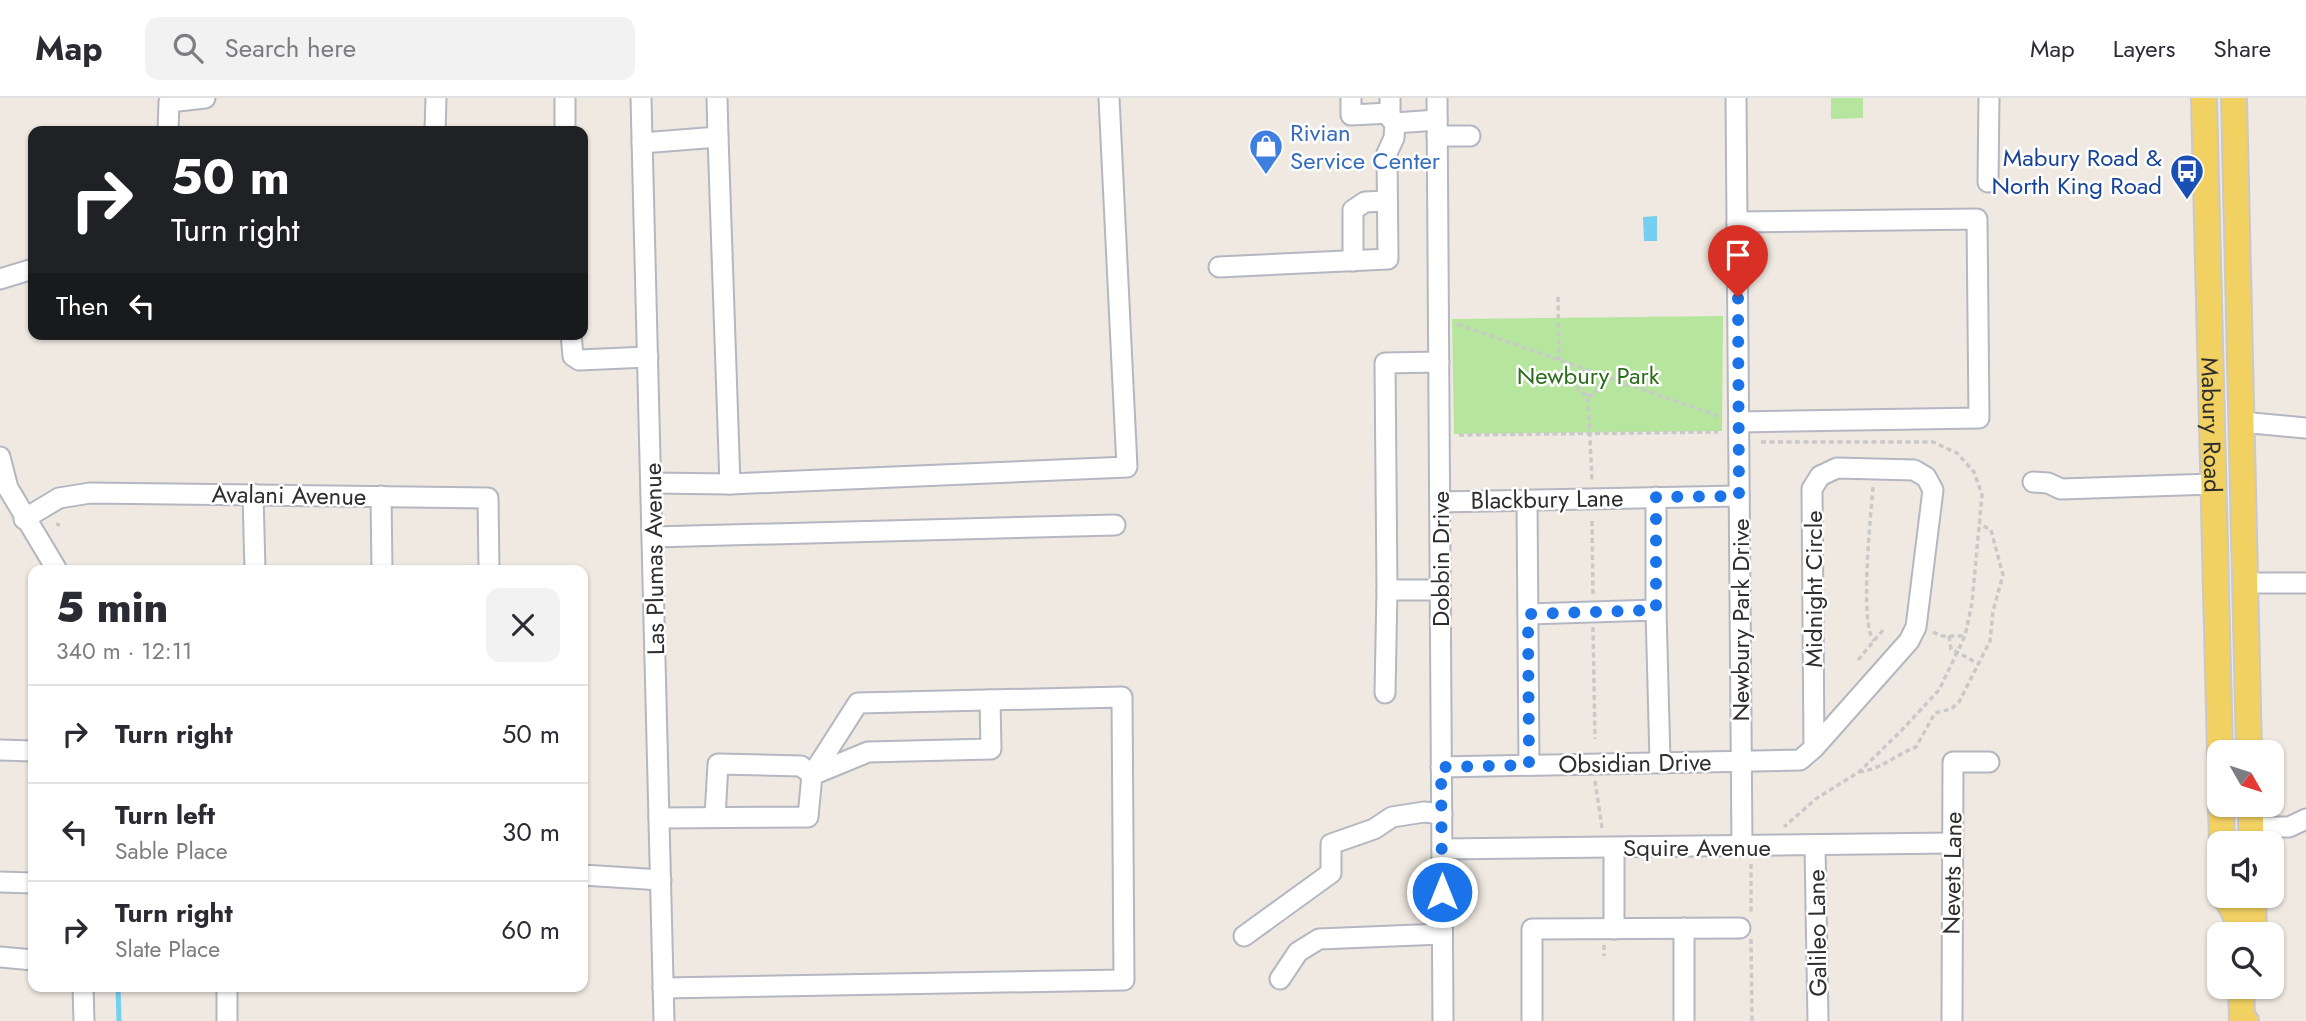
<!DOCTYPE html>
<meta charset="utf-8">
<style>
:root{--surface:#fff;--page:#f2f2f3;--text:#2b2b33;--muted:#7c7c81;--line:#e1e1e2}
body{margin:0;font-family:Jost,sans-serif;background:var(--page);color:var(--text);height:100vh;display:flex;flex-direction:column;font-size:26px;white-space:nowrap}
*{box-sizing:border-box;margin:0}
p{font-size:23px;color:var(--muted)}
.icon{flex:none;width:38px;height:38px;fill:none;stroke:currentColor;stroke-width:2;stroke-linecap:round;stroke-linejoin:round}
.map{position:relative;flex:1;overflow:hidden}
.drawer{position:absolute;left:28px;top:467px;width:560px;height:427px;display:flex;flex-direction:column;background:var(--surface);border-radius:14px;box-shadow:0 2px 5px #0004}
.drawer>*{flex:none}
.top-card{position:absolute;left:28px;top:28px;width:560px;height:214px;border-radius:14px;box-shadow:0 2px 5px #0004;background:#202124;color:#fff;overflow:hidden}
.needle{width:46px;rotate:129deg}
.buttons{position:absolute;left:2207px;top:642px;display:grid;gap:14px}
.buttons a{display:grid;place-items:center;width:77px;height:77px;border-radius:14px;background:var(--surface);box-shadow:0 2px 5px #0004;font-size:35px}
.pin{position:absolute;display:grid;place-items:center;width:60px;height:60px;color:#fff;margin:-72px -30px;border-radius:50% 50% 50% 0;rotate:-45deg;box-shadow:0 0 7px #0007}
.pin .icon{rotate:45deg}
.me{position:absolute;width:77px;margin:-38px;rotate:0deg;stroke-linejoin:round;filter:drop-shadow(0 0 5px #0008)}
.turn{display:flex;align-items:center;gap:24px;height:147px;padding:0 28px;font-size:32px}
.turn .icon{width:91px;height:91px;stroke-width:2.5}
.turn b{display:block;font-size:49px;line-height:60px}
.then{display:flex;align-items:center;height:66px;padding:0 28px;background:#0003;gap:14px;font-size:26px}
.round{display:grid;place-items:center;flex:none;width:74px;height:74px;border-radius:14px;background:var(--page)}
.headline{display:flex;align-items:center;justify-content:space-between;height:119px;padding:0 28px}
h1{font-size:42px;font-weight:800;line-height:52px}
ul{padding:0;list-style:none}
li{display:flex;align-items:center;gap:21px;height:98px;padding:0 28px;border-top:2px solid var(--line)}
li div{flex:1}
li b{display:block;font-size:26px}
li em{font-style:normal}
header{display:flex;align-items:center;gap:42px;box-sizing:border-box;height:98px;padding:0 35px;background:var(--surface);border-bottom:2px solid var(--line)}
header strong{font-size:33px}
nav{display:flex;gap:38px;margin-inline-start:auto;font-size:24px}
.search{width:490px;height:63px;background:var(--page);display:flex;align-items:center;gap:18px;box-sizing:border-box;padding:0 24px;border-radius:14px;color:var(--muted);font-size:26px}
.map>svg:first-child{display:block}
.green{fill:#b6e59e}
.water{fill:#75cff0}
.lines{fill:none;stroke-linecap:round;stroke-linejoin:round}
.stream{stroke:#75cff0;stroke-width:5}
.minor-casing{stroke:#b4b7c1;stroke-width:23}
.major-casing{stroke:#c9c9c9;stroke-width:28}
.path{stroke:#c9c9c9;stroke-width:3.5;stroke-dasharray:5 3.5;stroke-linecap:butt}
.minor{stroke:#fff;stroke-width:19}
.major{stroke:#f2d163;stroke-width:24}
.route{stroke:#1a73e8;stroke-width:12;stroke-dasharray:0 21.6}
.labels{text-anchor:middle;dominant-baseline:central;stroke-width:5;stroke-linejoin:round;paint-order:stroke}
.shop-label{font-size:24px;fill:#366cbe;stroke:#fff;text-anchor:start}
.transit-label{font-size:24px;fill:#164399;stroke:#fff;text-anchor:end}
.park-label{font-size:24px;fill:#2c6e1b;stroke:#fff}
.street-label{font-size:24px;fill:#2e2e2e;stroke:#fff}
</style>
<header>
<strong>Map</strong>
<div class="search"><svg class="icon" aria-label="search" viewBox="0 0 24 24"><circle cx="10" cy="10" r="6"/><path d="M15 15l6 6"/></svg>Search here</div>
<nav><a>Map</a><a>Layers</a><a>Share</a></nav>
</header>
<div class="map">
<svg width="2306" height="923" viewBox="0 0 2306 923">
<rect width="100%" height="100%" fill="#efe9e1"/>
<g class="green">
<path d="M1831,0H1863V20L1831,21Z"/>
<path d="M1723,218L1722,333L1454,336L1452,221Z"/>
</g>
<path class="water" d="M1657,118V143H1644L1643,119Z"/>
<g class="lines">
<path class="stream" d="M118,889L119,923"/>
<g class="minor-casing">
<g id="minor">
<path d="M565,0V33"/>
<path d="M641,0L664,923"/>
<path d="M1351,0V17L1390,15"/>
<path d="M1390,0V20L1395,25L1437,22"/>
<path d="M1437,0L1443,923"/>
<path d="M1736,0L1742,749"/>
<path d="M168,33L169,4L205,0"/>
<path d="M435,33L436,0"/>
<path d="M1437,38H1470"/>
<path d="M642,45L718,39L717,0"/>
<path d="M1988,84L1989,0"/>
<path d="M1737,124L1977,121L1979,320L1739,324"/>
<path d="M1353,163V112L1365,104L1386,103"/>
<path d="M1219,169L1388,161L1387,55L1394,40L1395,25"/>
<path d="M0,181L33,171"/>
<path d="M571,236L573,258L579,262L648,259"/>
<path d="M1439,264L1385,265L1387,492H1440"/>
<path d="M2241,324L2306,330"/>
<path d="M0,359L8,390L57,472"/>
<path d="M2033,384L2048,385L2061,391L2213,386"/>
<path d="M652,385L730,386L718,39"/>
<path d="M730,386L1127,369L1109,0"/>
<path d="M253,396L255,472"/>
<path d="M381,398L382,472"/>
<path d="M1527,402L1529,667"/>
<path d="M1440,404L1739,398"/>
<path d="M24,421L59,400L90,395L488,400L489,472"/>
<path d="M653,439L1115,427"/>
<path d="M2245,485H2306"/>
<path d="M1656,512V399"/>
<path d="M1528,516L1656,512L1660,663"/>
<path d="M1385,595L1387,492"/>
<path d="M0,652L33,653"/>
<path d="M1441,669L1800,662L1814,650L1909,543L1916,529L1933,392L1926,379L1914,372L1837,370L1820,378L1812,391L1814,650"/>
<path d="M659,720L808,719L812,677L868,654L991,651L990,602"/>
<path d="M2251,729H2289L2306,721"/>
<path d="M1815,748L1818,923"/>
<path d="M1614,750V831"/>
<path d="M1442,751L1952,745"/>
<path d="M583,777L661,782"/>
<path d="M0,784L33,785"/>
<path d="M1684,830V923"/>
<path d="M1244,838L1331,775V746L1374,731L1392,719L1424,714L1442,716"/>
<path d="M0,859L33,862"/>
<path d="M1280,881L1298,854L1319,841L1442,836"/>
<path d="M83,889L84,923"/>
<path d="M227,889V923"/>
<path d="M663,890L1124,882L1122,599L858,605L812,677L801,668L718,666L715,719"/>
<path d="M1532,923V831L1740,830"/>
<path d="M1952,923L1953,664H1989"/>
</g>
</g>
<g class="major-casing">
<g id="major">
<path id="s1" d="M2204,0L2220,654"/>
<path d="M2234,0L2249,654"/>
<path d="M2221,707L2222,746"/>
<path d="M2251,707V746"/>
<path d="M2225,798L2237,820L2239,836"/>
<path d="M2253,798L2254,836"/>
<path d="M2241,889L2242,920L2246,923"/>
</g>
</g>
<g class="path">
<path d="M1558,199L1559,262"/>
<path d="M1457,226L1718,318"/>
<path d="M1584,272L1578,291L1588,298L1592,383"/>
<path d="M1588,298L1595,296L1604,277"/>
<path d="M1459,337L1718,334"/>
<path d="M1761,344H1933L1957,355L1974,374L1982,397L1972,505L1965,538L1939,592L1902,632L1859,674L1817,700L1784,729"/>
<path d="M1873,389C1871,415 1859,527 1874,543"/>
<path d="M1592,423L1593,498"/>
<path d="M56,426L60,427"/>
<path d="M1593,529L1595,641"/>
<path d="M1933,534L1942,538H1965"/>
<path d="M1949,538L1951,551L1979,566"/>
<path d="M1858,562L1883,532"/>
<path d="M1859,674C1882,671 1895,657 1916,649L1935,615L1951,611L1959,604L1990,543L1993,513L2003,477L1991,432L1980,426"/>
<path d="M1595,683L1602,730"/>
<path d="M1751,766V816"/>
<path d="M1751,841L1752,923"/>
<path d="M1604,847V858"/>
</g>
<use href="#minor" class="minor"/>
<use href="#major" class="major"/>
</g>
<g class="lines">
<path class="route" d="M1442,794L1441,669L1529,667L1528,516L1656,512V399L1739,398L1738,199"/>
</g>
<defs>
<g id="shop-pin" transform="scale(1.75)"><path d="M0 17L-7.5 6A9.5 9.5 0 1 1 7.5 6Z" fill="#3f7fe0" stroke="#fff"/><path d="M-5-2.5h2.3a2.7 3.5 0 0 1 5.4 0H5L5.5 6h-11ZM-1.5-2.5h3a1.5 2.3 0 0 0-3 0Z" fill="#fff"/></g>
<g id="bus-pin" transform="scale(1.75)"><path d="M0 17L-7.5 6A9.5 9.5 0 1 1 7.5 6Z" fill="#1a4fb4" stroke="#fff"/><path d="M-5-6H5V4H4V6H2V4H-2V6H-4V4H-5ZM-3.5-4V0h7V-4ZM-3.5 1.2v1.5H-2V1.2ZM2 1.2v1.5H3.5V1.2Z" fill="#fff"/></g>
</defs>
<g fill-rule="evenodd">
<use href="#shop-pin" x="1266" y="48"/>
<use href="#bus-pin" x="2187" y="73"/>
</g>
<g class="labels">
<g class="shop-label">
<text x="1290" y="34">Rivian<tspan x="1290" dy="28">Service Center</tspan></text>
</g>
<g class="transit-label">
<text x="2162" y="59">Mabury Road &amp;<tspan x="2162" dy="28">North King Road</tspan></text>
</g>
<g class="park-label">
<text x="1588" y="277">Newbury Park</text>
</g>
<g class="street-label">
<text stroke="none"><textPath href="#s1" startOffset="327">Mabury Road</textPath></text>
<text transform="translate(289 397) rotate(1)">Avalani Avenue</text>
<text transform="translate(1547 401) rotate(-1)">Blackbury Lane</text>
<text transform="translate(654 461) rotate(-91)">Las Plumas Avenue</text>
<text transform="translate(1440 461) rotate(-90)">Dobbin Drive</text>
<text transform="translate(1813 491) rotate(-90)">Midnight Circle</text>
<text transform="translate(1740 522) rotate(-90)">Newbury Park Drive</text>
<text transform="translate(1635 665) rotate(-1)">Obsidian Drive</text>
<text x="1697" y="749">Squire Avenue</text>
<text transform="translate(1952 775) rotate(-89)">Nevets Lane</text>
<text transform="translate(1817 835) rotate(-91)">Galileo Lane</text>
</g>
</g>
</svg>
<div class="buttons">
<a><svg class="needle" viewBox="-14 -14 28 28"><path d="M0-13l5 13h-10z" fill="#e53935"/><path d="M0 13l5-13h-10z" fill="#7c7c81"/></svg></a>
<a><svg class="icon" aria-label="sound" viewBox="0 0 24 24"><path d="M4 9h4l5-4v14l-5-4H4zM17 9q2 3 0 6"/></svg></a>
<a><svg class="icon" aria-label="search" viewBox="0 0 24 24"><circle cx="10" cy="10" r="6"/><path d="M15 15l6 6"/></svg></a>
</div>
<div class="pin" style="left:1738px;top:199px;background:#d93025"><svg class="icon" aria-label="arrive" viewBox="0 0 24 24"><path d="M6 21V4h12l-3 4 3 4H6"/></svg></div>
<svg class="me" style="left:1442px;top:794px" viewBox="-20 -20 40 40"><circle r="17" fill="#1a73e8" stroke="#fff" stroke-width="3"/><path d="M0-11L8 9 0 5-8 9z" fill="#fff"/></svg>
<div class="top-card">
<div class="turn"><svg class="icon" aria-label="right" viewBox="0 0 24 24"><path d="M7 20v-9h11M14 6l5 5-5 5"/></svg><div><b>50 m</b>Turn right</div></div>
<div class="then">Then<svg class="icon" aria-label="left" viewBox="0 0 24 24"><path d="M17 20v-9H6M10 6l-5 5 5 5"/></svg></div>
</div>
<section class="drawer">
<div class="headline"><div><h1>5 min</h1><p>340 m · 12:11</p></div><a class="round"><svg class="icon" aria-label="close" viewBox="0 0 24 24"><path d="M6 6l12 12M18 6L6 18"/></svg></a></div>
<ul>
<li><svg class="icon" aria-label="right" viewBox="0 0 24 24"><path d="M7 20v-9h11M14 6l5 5-5 5"/></svg><div><b>Turn right</b></div><em>50 m</em></li>
<li><svg class="icon" aria-label="left" viewBox="0 0 24 24"><path d="M17 20v-9H6M10 6l-5 5 5 5"/></svg><div><b>Turn left</b><p>Sable Place</p></div><em>30 m</em></li>
<li><svg class="icon" aria-label="right" viewBox="0 0 24 24"><path d="M7 20v-9h11M14 6l5 5-5 5"/></svg><div><b>Turn right</b><p>Slate Place</p></div><em>60 m</em></li>
</ul>
</section>
</div>
